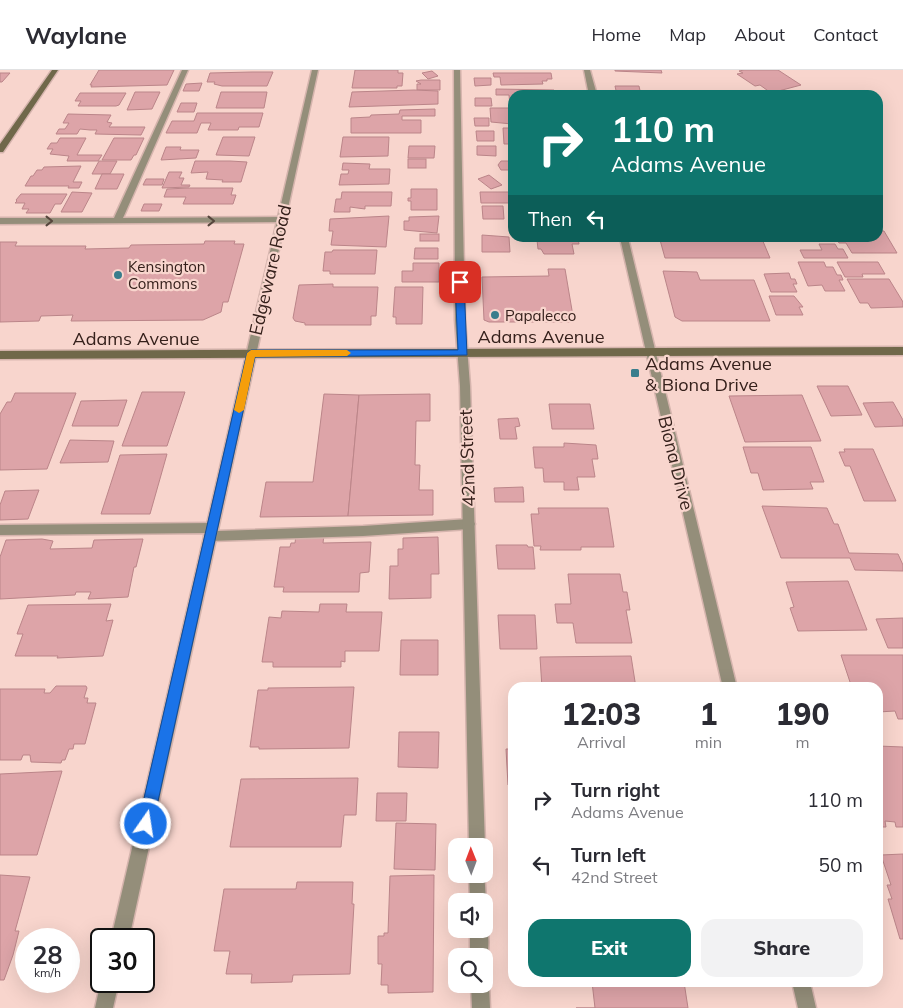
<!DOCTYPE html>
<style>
:root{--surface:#fff;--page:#f2f2f3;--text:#2b2b33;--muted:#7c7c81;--line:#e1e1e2;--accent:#0f766e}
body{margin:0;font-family:Mulish,sans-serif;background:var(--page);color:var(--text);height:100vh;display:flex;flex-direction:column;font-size:19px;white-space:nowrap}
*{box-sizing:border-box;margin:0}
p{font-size:16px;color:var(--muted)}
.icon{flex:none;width:28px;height:28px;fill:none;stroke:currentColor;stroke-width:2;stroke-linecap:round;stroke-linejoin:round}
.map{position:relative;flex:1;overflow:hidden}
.drawer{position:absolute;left:508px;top:612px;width:375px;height:305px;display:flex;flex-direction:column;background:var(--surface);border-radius:15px;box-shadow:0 5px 20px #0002}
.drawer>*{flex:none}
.hud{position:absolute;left:508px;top:20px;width:375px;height:152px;border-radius:15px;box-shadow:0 5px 20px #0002;background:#0f766e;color:#fff;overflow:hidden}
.needle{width:32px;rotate:359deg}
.controls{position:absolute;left:448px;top:768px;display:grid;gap:10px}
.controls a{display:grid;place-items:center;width:45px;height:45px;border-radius:10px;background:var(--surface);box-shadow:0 5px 20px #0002;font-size:25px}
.speed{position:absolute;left:15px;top:858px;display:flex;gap:10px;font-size:25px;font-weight:700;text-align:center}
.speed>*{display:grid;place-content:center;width:65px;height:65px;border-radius:50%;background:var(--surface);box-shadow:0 5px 20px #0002;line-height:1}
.speed small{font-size:12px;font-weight:400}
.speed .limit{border:2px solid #111;border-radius:8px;background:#fff;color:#111}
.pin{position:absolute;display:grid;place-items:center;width:42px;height:42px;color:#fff;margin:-21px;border-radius:10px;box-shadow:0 2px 8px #0006}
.me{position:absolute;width:55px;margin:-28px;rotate:13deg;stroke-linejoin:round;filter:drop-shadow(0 0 4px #0008)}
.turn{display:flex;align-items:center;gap:18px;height:105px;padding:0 20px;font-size:22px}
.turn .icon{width:65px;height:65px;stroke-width:2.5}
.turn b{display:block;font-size:35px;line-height:42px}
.then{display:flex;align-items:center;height:48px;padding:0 20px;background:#0003;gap:10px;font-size:19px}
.eta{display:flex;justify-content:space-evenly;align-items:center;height:85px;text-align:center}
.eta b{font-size:30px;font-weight:800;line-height:35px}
.action{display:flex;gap:10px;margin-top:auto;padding:10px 20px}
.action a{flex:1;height:58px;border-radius:15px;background:var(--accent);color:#fff;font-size:20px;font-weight:800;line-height:58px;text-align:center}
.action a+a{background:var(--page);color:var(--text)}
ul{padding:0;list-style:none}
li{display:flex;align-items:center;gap:15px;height:65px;padding:0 20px}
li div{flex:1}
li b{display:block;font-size:19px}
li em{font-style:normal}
header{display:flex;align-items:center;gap:30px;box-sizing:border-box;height:70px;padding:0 25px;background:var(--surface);border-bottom:1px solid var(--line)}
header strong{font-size:24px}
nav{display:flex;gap:28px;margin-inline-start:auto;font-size:18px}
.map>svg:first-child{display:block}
.building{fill:#dda4a8;stroke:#bb8589}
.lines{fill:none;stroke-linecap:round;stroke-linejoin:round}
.lane-casing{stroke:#d5b4ad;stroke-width:3}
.street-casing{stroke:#d5b4ad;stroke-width:3}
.secondary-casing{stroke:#d5b4ad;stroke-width:3}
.lane{fill:#948e7a;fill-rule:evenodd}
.street{fill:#948e7a;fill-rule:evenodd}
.secondary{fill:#70684a;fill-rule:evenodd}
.oneway{stroke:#56463c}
.route{fill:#1a73e8;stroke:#114b97}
.slow{fill:#f59e0b}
.poi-dot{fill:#397d8c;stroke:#f8d5cd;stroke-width:2}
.labels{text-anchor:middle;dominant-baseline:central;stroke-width:4.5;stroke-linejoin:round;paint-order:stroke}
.far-poi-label{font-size:15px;fill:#35201b;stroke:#f8d5cd;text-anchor:start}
.street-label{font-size:18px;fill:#35201b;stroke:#f8d5cd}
.poi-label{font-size:18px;fill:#35201b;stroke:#f8d5cd;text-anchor:start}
</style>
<header>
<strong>Waylane</strong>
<nav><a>Home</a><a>Map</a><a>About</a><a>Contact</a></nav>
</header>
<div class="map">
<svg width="903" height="938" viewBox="0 0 903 938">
<rect width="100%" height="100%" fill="#f8d5cd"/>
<g class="building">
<path d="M99,0H174L167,15L91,17L92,15H90Z"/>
<path d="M355,0H398V3H403L402,16H397V18H352Z"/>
<path d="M615,0H661L662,3L615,1Z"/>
<path d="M744,0H778L801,15L771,23L760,15L755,16L737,4L743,3L739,1Z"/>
<path d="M432,1L438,6L428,9L422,3Z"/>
<path d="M252,2H273L267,16H222L214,14L215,12H207L210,3Z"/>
<path d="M0,3H10L2,12H0Z"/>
<path d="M493,3H551L552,9H547V11H542L543,14L501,15L500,7H494Z"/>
<path d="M474,8H491V15L475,16Z"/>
<path d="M421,10H440V20H417V14H421L416,11Z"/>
<path d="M202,13L199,21H183L186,14Z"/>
<path d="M615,16H639L641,25H617Z"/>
<path d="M496,19L554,20L555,25H512V36H510L509,25H496Z"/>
<path d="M414,20L438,21V34L349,37L352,22Z"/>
<path d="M135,22H160L152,39L127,40Z"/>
<path d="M221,22H267L264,38H216Z"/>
<path d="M80,23H126L119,35L116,36H78L81,31H75Z"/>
<path d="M475,28H491L492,36H475Z"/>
<path d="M181,33H197L194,42H177Z"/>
<path d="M490,38H512V54L491,52Z"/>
<path d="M435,39V46H402V50H421V63H351V48L370,47L371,45L399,44L400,40Z"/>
<path d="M197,43H263L259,57H239L238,60H208L211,53H201L197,63H166L172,51H194Z"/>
<path d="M68,44L111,45L107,52L112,53L109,57H145L141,65L95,64L97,60H90L80,59L77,64H56L59,59H65L69,53H63Z"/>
<path d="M474,48H489V56H475Z"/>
<path d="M503,58H512V74H504Z"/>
<path d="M476,61H494V71H477Z"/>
<path d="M223,67H255L249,86L216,85Z"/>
<path d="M343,67H389L388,86L340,87Z"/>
<path d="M60,68H86L77,85H102L98,91H67L69,86L50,84L53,79H47L51,73H57Z"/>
<path d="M114,68H144L136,85H134L131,90H102Z"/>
<path d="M409,76H435L434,88H408Z"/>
<path d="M477,76H496V86L477,85Z"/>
<path d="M166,77H181L180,80H199L196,88L161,90Z"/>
<rect x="408" y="89" width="18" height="9"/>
<path d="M99,91H117L110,104H92Z"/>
<path d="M195,91H230L247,92L241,112H222L223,110L206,109L208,102L191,103Z"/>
<path d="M501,91H512V100H501L498,95Z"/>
<path d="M343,93L370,94L369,99H390L389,114L339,115L341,104H348L349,100H342Z"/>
<path d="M81,96L73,112H82L79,118H68L69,116H25L31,106H33L37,100H42L44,97Z"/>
<path d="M169,102H182L179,108H184L181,115H190L189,117L162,118Z"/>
<path d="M102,104H124L117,119H95Z"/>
<path d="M489,105L502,115L491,119L478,109Z"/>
<path d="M146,109H164L162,115H143Z"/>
<path d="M189,118H233L231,125H236L233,134H183L186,127H164L167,119Z"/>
<path d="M411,119H437V140H411V131H408V128H411Z"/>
<path d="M72,122L92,123L82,142H61Z"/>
<path d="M342,122H392L391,136H365V139L350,137V142H334L336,129H341Z"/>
<path d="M480,122H510L511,133H481Z"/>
<path d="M21,124H67L61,134H55L50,143H26L29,139H22L25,133H15L17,131L16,130Z"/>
<path d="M144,134H162L159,141H141Z"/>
<path d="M482,136H503L504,149H483Z"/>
<path d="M389,146L386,177L331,175L333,161H329L330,149Z"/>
<path d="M439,146L437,163L404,160V151H409V147Z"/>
<path d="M878,161H884L897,183H852L846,173H839L836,168H878Z"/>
<rect x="420" y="164" width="19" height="7"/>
<path d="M482,165L509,167L510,182H482Z"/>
<path d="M539,168H578L579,174H572L574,184H544L541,179H538L537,170H540Z"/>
<path d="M672,168H678L679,169H692L691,168L697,169H720V168L762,169L770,188H665L660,170H673Z"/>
<path d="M205,171H235L234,174H244L228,232H223L221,242L203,250L71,251L73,245L41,246L39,251L0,252V172H17L15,176H86L85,179L129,178L131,175L204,174Z"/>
<path d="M819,174H835L838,179H843L848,188H804L800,180H822Z"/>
<path d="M415,178H438V189H414Z"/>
<path d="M333,180H377L375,204H330V201H323L325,182H332Z"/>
<path d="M798,192H824L826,197H833L837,205H841L843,210H839L845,221H825L822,215L808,216Z"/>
<path d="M837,192H878L885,204H862L863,207H845Z"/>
<path d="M413,193H439V212H402V201H413Z"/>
<path d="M548,199H565L574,252H489L484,250L482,207L549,206Z"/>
<path d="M663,201L697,202L700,210H754L770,251H682L675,247Z"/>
<path d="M789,203L791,209H795L797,214H793L797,222H771L764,204Z"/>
<path d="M847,209H889L903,232V237L871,238L868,233H860Z"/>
<path d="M333,214V217H378L376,246H371V255H305V253L295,251L293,248L299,215Z"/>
<path d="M395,217H423L422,254H396V247H393Z"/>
<path d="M769,226H794L803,237H799L803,245H776Z"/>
<path d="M817,316H848L862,345L831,346Z"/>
<path d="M142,322H185L167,376H122Z"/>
<path d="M15,323H76L47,399L0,400V344L7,332H11Z"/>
<path d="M324,324L359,325L348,446L260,447L266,412H313Z"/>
<path d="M430,324V351H416L415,395H420L419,420H433V445L348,446L359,325Z"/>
<path d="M802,325L821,371L745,372L729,326Z"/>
<path d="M127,330L118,356H72L81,331Z"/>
<path d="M893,332L903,350V356L875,357L863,333Z"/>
<path d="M549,334H590L594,359H552Z"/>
<path d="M518,348L520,356L515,357L517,369H500L498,349Z"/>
<path d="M70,370L114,371L108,392L60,393Z"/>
<path d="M564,373L596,375L598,389H592L595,407H577L579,420H564V412H544L543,398H535L533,377H564Z"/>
<path d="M743,377H811L824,412H810L813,419L763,420L758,403H751Z"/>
<path d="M844,379H873L896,431H864L850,396H845L839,382H845Z"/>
<path d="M167,384L150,444H101L120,385Z"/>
<path d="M523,417L524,432H495L494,418Z"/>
<path d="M39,420L28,449L0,450V435L5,421Z"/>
<path d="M762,436L827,438L834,454H838L849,483L898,484L903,495V501L855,500L850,488H781Z"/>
<path d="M538,438H608L614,477H581V480H540L541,476H534L531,444H539Z"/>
<path d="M296,465H324L323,473L371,472L369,502L360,503L359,522H283L284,517H274L280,477H290L291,473H295Z"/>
<path d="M438,467L439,504H431V528L389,529L390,496H398V479H403V468Z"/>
<path d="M42,469L53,471L50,479L92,478L94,470L143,469L136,497H134L128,527L88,529L91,522H76L75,525L0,529V487L6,470Z"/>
<path d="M496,475H527L528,477H533L535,499H498Z"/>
<path d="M568,504H620L623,522H627L630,540H626L632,573H576L573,553H557L555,534H571Z"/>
<path d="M848,511L867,560L798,561L790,538L794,537L786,512Z"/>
<path d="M111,534L106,551L113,550L103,586L57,588L58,586H15L23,564H17L28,535Z"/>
<path d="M320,534H347L346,542H382L379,581H345V592L341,591V597H273V592H262L269,547L281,548L282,541L319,542Z"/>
<path d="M498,545H535L537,579H500Z"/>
<path d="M903,548V578H888L876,549Z"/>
<path d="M401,570H438V605H400Z"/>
<path d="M841,585H903V649H898L895,641L878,642V618H831L851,615Z"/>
<path d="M631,586L636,618H542L540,587Z"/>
<path d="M56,616H86L87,618L84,628H88L87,633H96L85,674H74L73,679H69L65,690H62L61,693L31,692L30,685H23L21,690H0V619H45L44,623H50Z"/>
<path d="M354,617L349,678L259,679V677H250L258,620H268V618Z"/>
<path d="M509,640H512V672H510Z"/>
<path d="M399,662H439L438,698L398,697Z"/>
<path d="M878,676L903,677V757H896L895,752L885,751L886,757H878Z"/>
<path d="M506,679H512V715H508Z"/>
<path d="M62,701L37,785H0V704Z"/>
<path d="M358,708L356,745H344L341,777H230L241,709Z"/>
<path d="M377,723H407L406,751H376Z"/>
<path d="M396,753L436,754L435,800L394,799Z"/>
<path d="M903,784V869H900L888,829H892L887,815H891L881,785Z"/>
<path d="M0,805L30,807L15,861H19L13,885L4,910H0Z"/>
<path d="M434,805L433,922L388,923V915H381L382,894H378V866H384V863H388L390,806Z"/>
<path d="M297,812H353L352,834H354L350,904L293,905L292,912L251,913L252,904H226L230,881H214L224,819H296Z"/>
<path d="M592,912H684L688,938H576H595Z"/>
</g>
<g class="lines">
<g class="lane-casing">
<g id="lane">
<path d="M182,0H188L123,148L282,147L286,150L285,152L0,154V148H114Z"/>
<path d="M469,449L473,450L475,454L473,458L469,459L363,466L210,471L206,470L204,466L205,463L0,465V455L212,453L216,454L217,461L363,456Z"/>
</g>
</g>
<g class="street-casing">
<g id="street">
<path d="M312,0H318L129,869H111Z"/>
<path d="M454,0H460L465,250L470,316L485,776L484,779V776H469L460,316L455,250Z"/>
<path d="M584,0H590L597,25H589Z"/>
<path d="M620,168H628L737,618H723Z"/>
<path d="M484,800L486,831L484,837V831H470L469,804H484Z"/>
<path d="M484,852C490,861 490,884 484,893V886H470V859H484Z"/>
<path d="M484,907L489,914L490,938H472L471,914H484Z"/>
<path d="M101,911H119L113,938H95Z"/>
<path d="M792,912H810L816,938H798Z"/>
</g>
</g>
<g class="secondary-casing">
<g id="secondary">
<path d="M52,0H58L3,82H0V74Z"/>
<path d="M903,277V285L0,289V281Z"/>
</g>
</g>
<use href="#lane" class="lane"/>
<use href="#street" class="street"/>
<use href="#secondary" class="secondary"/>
</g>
<defs><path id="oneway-chevron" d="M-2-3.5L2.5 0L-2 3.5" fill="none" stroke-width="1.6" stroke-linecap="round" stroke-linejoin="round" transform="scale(1.25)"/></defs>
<g class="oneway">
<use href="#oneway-chevron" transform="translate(49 151)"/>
<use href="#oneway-chevron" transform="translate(211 151)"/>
</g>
<path class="route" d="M460,209L464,212L467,285L255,287L153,754L151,759L146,761L141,759L138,754L247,283L251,280H458L455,212Z"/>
<path class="slow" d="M251,280H347L351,283L347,286L255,287L244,340L239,343L234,340L247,283Z"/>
<g class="poi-dot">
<circle cx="118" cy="205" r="5"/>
<circle cx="495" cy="245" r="5"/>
<rect x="630" y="298" width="10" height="10" rx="2.5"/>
</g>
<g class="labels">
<g class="far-poi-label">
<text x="128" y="196">Kensington<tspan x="128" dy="17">Commons</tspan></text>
<text x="505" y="245">Papalecco</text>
</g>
<g class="street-label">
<text transform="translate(270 200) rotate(-77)">Edgeware Road</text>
<text x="541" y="266">Adams Avenue</text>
<text x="136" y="268">Adams Avenue</text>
<text transform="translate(467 388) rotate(-92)">42nd Street</text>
<text transform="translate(676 393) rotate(76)">Biona Drive</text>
</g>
<g class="poi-label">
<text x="645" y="293">Adams Avenue<tspan x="645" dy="21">&amp; Biona Drive</tspan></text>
</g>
</g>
</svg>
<div class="controls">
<a><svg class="needle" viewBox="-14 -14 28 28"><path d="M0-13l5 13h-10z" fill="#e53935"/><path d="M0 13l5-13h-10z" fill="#7c7c81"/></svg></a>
<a><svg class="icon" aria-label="sound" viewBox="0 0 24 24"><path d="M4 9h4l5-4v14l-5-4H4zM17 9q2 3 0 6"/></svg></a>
<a><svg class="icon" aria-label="search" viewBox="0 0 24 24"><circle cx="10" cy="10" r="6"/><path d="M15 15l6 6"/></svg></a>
</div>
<div class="speed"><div>28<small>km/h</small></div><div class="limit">30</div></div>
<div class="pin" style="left:460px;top:212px;background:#d93025"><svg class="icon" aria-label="arrive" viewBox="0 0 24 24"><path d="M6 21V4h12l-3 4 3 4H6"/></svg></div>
<svg class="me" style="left:146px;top:754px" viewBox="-20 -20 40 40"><circle r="17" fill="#1a73e8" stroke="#fff" stroke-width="3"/><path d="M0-11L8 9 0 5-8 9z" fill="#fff"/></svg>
<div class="hud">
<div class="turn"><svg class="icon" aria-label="right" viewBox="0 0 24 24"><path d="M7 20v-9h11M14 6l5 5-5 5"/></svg><div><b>110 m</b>Adams Avenue</div></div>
<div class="then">Then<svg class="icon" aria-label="left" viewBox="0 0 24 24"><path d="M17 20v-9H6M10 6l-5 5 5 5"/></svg></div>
</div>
<section class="drawer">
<div class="eta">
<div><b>12:03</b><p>Arrival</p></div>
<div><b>1</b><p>min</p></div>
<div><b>190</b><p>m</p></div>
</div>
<ul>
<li><svg class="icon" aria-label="right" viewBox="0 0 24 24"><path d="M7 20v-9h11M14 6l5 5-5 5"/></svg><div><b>Turn right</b><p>Adams Avenue</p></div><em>110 m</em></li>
<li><svg class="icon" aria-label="left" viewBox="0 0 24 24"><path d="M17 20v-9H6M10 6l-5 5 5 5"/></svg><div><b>Turn left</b><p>42nd Street</p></div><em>50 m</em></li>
</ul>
<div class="action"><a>Exit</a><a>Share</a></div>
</section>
</div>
